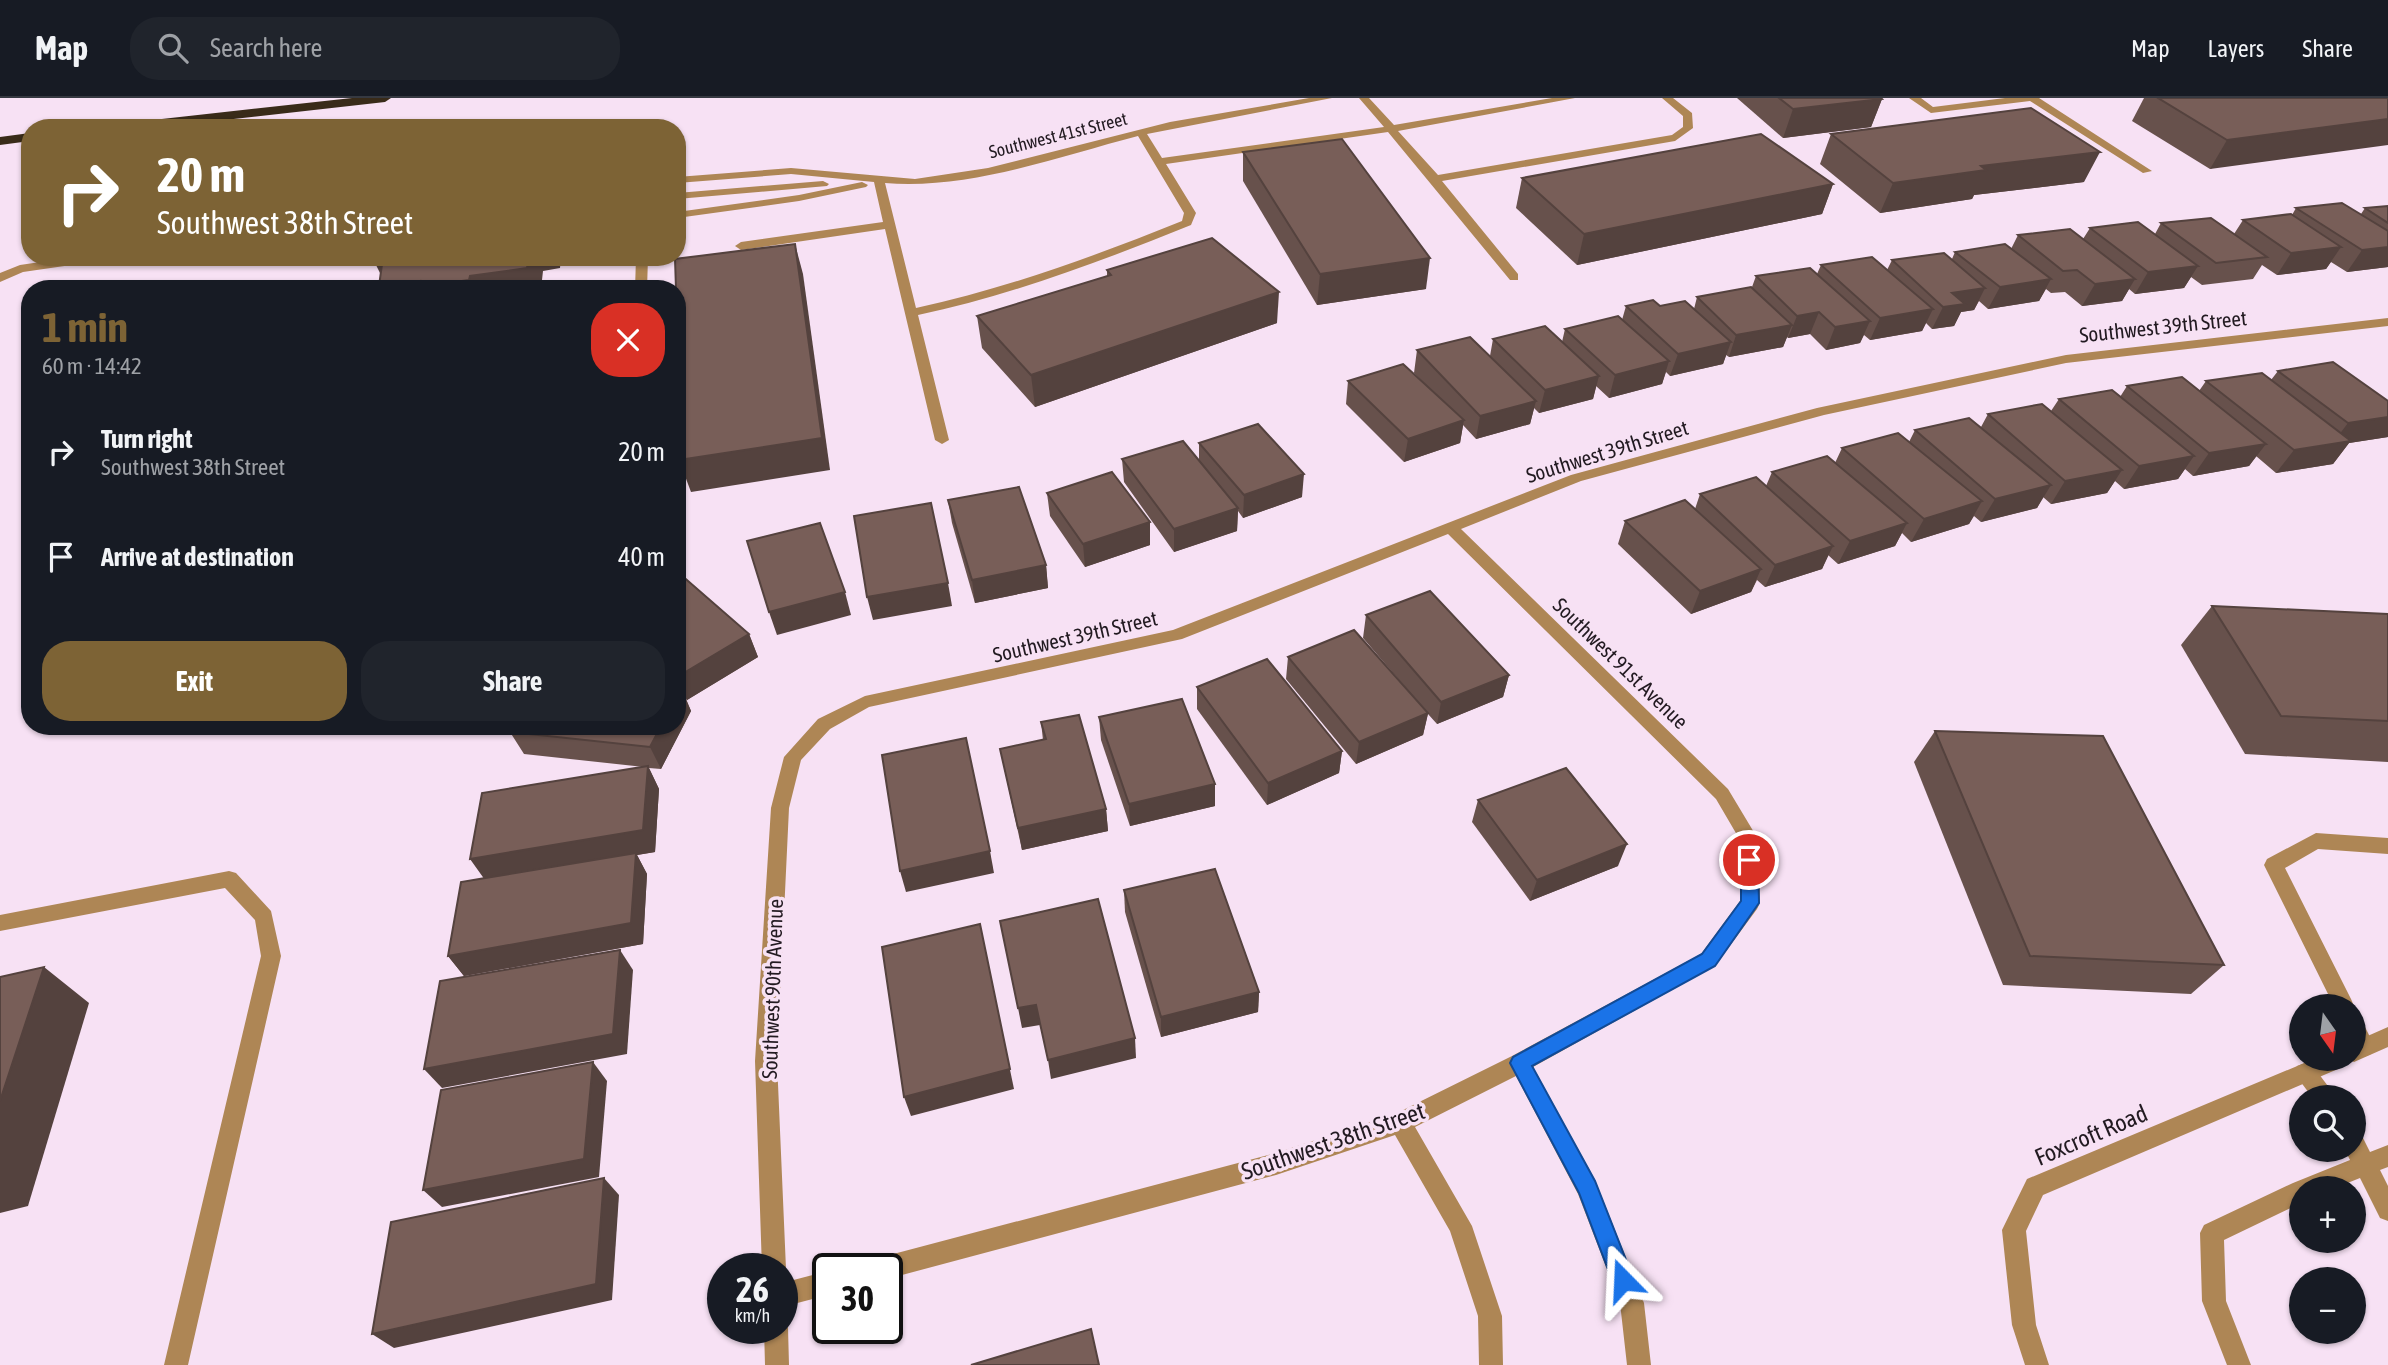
<!DOCTYPE html>
<meta charset="utf-8">
<style>
:root{--surface:#171b24;--page:#20242c;--text:#f1f3f6;--muted:#9ea1a6;--line:#363941;--accent:#7d6335}
body{margin:0;font-family:"Asap Condensed",sans-serif;background:var(--page);color:var(--text);height:100vh;display:flex;flex-direction:column;font-size:26px;white-space:nowrap}
*{box-sizing:border-box;margin:0}
p{font-size:23px;color:var(--muted)}
.icon{flex:none;width:38px;height:38px;fill:none;stroke:currentColor;stroke-width:2;stroke-linecap:round;stroke-linejoin:round}
.map{position:relative;flex:1;overflow:hidden}
.panel{position:absolute;left:21px;top:182px;width:665px;height:455px;display:flex;flex-direction:column;background:var(--surface);border-radius:28px;box-shadow:0 2px 5px #0004}
.panel>*{flex:none}
.guide{position:absolute;left:21px;top:21px;width:665px;height:147px;border-radius:28px;box-shadow:0 2px 5px #0004;background:#7d6335;color:#fff;overflow:hidden}
.needle{width:46px;rotate:166deg}
.tools{position:absolute;left:2289px;top:896px;display:grid;gap:14px}
.tools a{display:grid;place-items:center;width:77px;height:77px;border-radius:50%;background:var(--surface);box-shadow:0 2px 5px #0004;font-size:35px}
.speed{position:absolute;left:707px;top:1155px;display:flex;gap:14px;font-size:35px;font-weight:700;text-align:center}
.speed>*{display:grid;place-content:center;width:91px;height:91px;border-radius:50%;background:var(--surface);box-shadow:0 2px 5px #0004;line-height:1}
.speed small{font-size:18px;font-weight:400}
.speed .limit{border:4px solid #111;border-radius:10px;background:#fff;color:#111}
.pin{position:absolute;display:grid;place-items:center;width:60px;height:60px;color:#fff;margin:-30px;border:4px solid #fff;border-radius:50%;box-shadow:0 2px 7px #0007}
.me{position:absolute;width:77px;margin:-38px;rotate:339deg;stroke-linejoin:round;filter:drop-shadow(0 0 5px #0008)}
.turn{display:flex;align-items:center;gap:24px;height:147px;padding:0 21px;font-size:32px}
.turn .icon{width:91px;height:91px;stroke-width:2.5}
.turn b{display:block;font-size:49px;line-height:60px}
.round{display:grid;place-items:center;flex:none;width:74px;height:74px;border-radius:28px;background:var(--page)}
.overview{display:flex;align-items:center;justify-content:space-between;height:119px;padding:0 21px}
h1{font-size:42px;font-weight:700;line-height:52px;color:var(--accent)}
.button{display:flex;gap:14px;margin-top:auto;padding:14px 21px}
.button a{flex:1;height:80px;border-radius:28px;background:var(--accent);color:#fff;font-size:28px;font-weight:700;line-height:80px;text-align:center}
.button a+a{background:var(--page);color:var(--text)}
ul{padding:0;list-style:none}
li{display:flex;align-items:center;gap:21px;height:105px;padding:0 21px}
li div{flex:1}
li b{display:block;font-size:26px}
li em{font-style:normal}
header{display:flex;align-items:center;gap:42px;box-sizing:border-box;height:98px;padding:0 35px;background:var(--surface);border-bottom:2px solid var(--line)}
header strong{font-size:33px}
nav{display:flex;gap:38px;margin-inline-start:auto;font-size:24px}
.search{width:490px;height:63px;background:var(--page);display:flex;align-items:center;gap:18px;box-sizing:border-box;padding:0 24px;border-radius:28px;color:var(--muted);font-size:26px}
.map>svg:first-child{display:block}
.lines{fill:none;stroke-linecap:round;stroke-linejoin:round}
.lane{fill:#ae8655;fill-rule:evenodd}
.street{fill:#ae8655;fill-rule:evenodd}
.highway{fill:#392b19;fill-rule:evenodd}
.wall{fill:#67514c}
.shaded-wall{fill:#54423e}
.building{fill:#785e58;stroke:#54423e;stroke-width:2}
.route{fill:#1a73e8;stroke:#114b97;stroke-width:2}
.labels{text-anchor:middle;dominant-baseline:central;stroke-width:7;stroke-linejoin:round;paint-order:stroke}
.far-street-label{font-size:18px;fill:#221a21;stroke:#f7e1f4}
.street-label{font-size:21px;fill:#221a21;stroke:#f7e1f4}
.near-street-label{font-size:24px;fill:#221a21;stroke:#f7e1f4}
</style>
<header>
<strong>Map</strong>
<div class="search"><svg class="icon" aria-label="search" viewBox="0 0 24 24"><circle cx="10" cy="10" r="6"/><path d="M15 15l6 6"/></svg>Search here</div>
<nav><a>Map</a><a>Layers</a><a>Share</a></nav>
</header>
<div class="map">
<svg width="2388" height="1267" viewBox="0 0 2388 1267">
<rect width="100%" height="100%" fill="#f7e1f4"/>
<g class="lines">
<g class="lane">
<path d="M1309,0H1332L1147,36L1162,60L1384,29L1359,0H1369L1394,27L1552,0H1575L1398,33L1438,77L1672,37L1683,29V18L1662,0H1673L1692,15L1693,30L1675,43L1442,83L1518,176V182H1510L1388,34L1166,66L1196,115L1191,127C1102,163 1012,197 918,217L949,342L942,346L935,342L885,131L741,152L735,148L741,144L883,124L874,84L791,76L677,85V79L791,70L915,81L988,70L1170,24ZM1138,38L1184,115L1182,123C1095,158 1008,190 916,210L885,85C969,92 1057,59 1138,38Z"/>
<path d="M1909,0H1921L1933,9L2005,0H2039L2152,73L2143,75L2030,3L1931,15Z"/>
<path d="M823,83L829,86L827,88L677,101V95Z"/>
<path d="M862,84L868,87L866,89L799,103L677,120V114L799,97Z"/>
<path d="M74,159H105L99,163L23,174L0,184V175L20,167Z"/>
<path d="M636,159H648L647,191H635Z"/>
<path d="M2316,735L2388,740V756L2318,751L2285,770L2351,901L2354,908V909L2334,908L2264,767L2267,761Z"/>
<path d="M229,773L236,775L271,813L281,858L188,1267H164L261,858L255,822L225,790L0,833V817Z"/>
<path d="M2354,919L2361,921L2375,949L2371,956L2364,959L2357,956L2354,950Z"/>
<path d="M2305,965L2313,968L2336,999H2312L2294,975L2297,968Z"/>
<path d="M2354,1035L2362,1038L2370,1054L2388,1047V1069L2380,1072L2388,1088V1123L2380,1120L2360,1080L2335,1090H2301V1105L2224,1142L2226,1203L2251,1267H2227L2202,1203L2200,1135L2204,1127L2293,1085L2350,1062L2345,1052H2354Z"/>
</g>
<g class="street">
<path d="M2388,220V228L2066,265L1824,317L1581,383L1461,431L1728,691L1758,741L1760,805L1757,811L1715,868L1533,969L1595,1082L1644,1205L1651,1267H1627L1620,1205L1578,1096L1516,978L1415,1029L1472,1128L1502,1218L1503,1267H1479L1478,1218L1450,1133L1395,1037L1276,1077L887,1181V1171H870L874,1163L882,1159L1276,1055L1395,1016L1512,958L1701,856L1740,803V742L1716,701L1448,436L1182,541L869,609L830,631L801,662L789,710L777,963L786,1171L782,1179V1171H762L755,963L771,710L784,659L818,621L865,598L1173,532L1571,377L1817,310L2066,257Z"/>
<path d="M2388,929V949L2354,964L2348,961L2345,968L2043,1097L2026,1133L2036,1227L2049,1267H2025L2012,1227L2002,1132L2027,1081L2314,961H2354V944Z"/>
<path d="M828,1173V1197L782,1209V1185Z"/>
<path d="M782,1220L788,1230L789,1267H765L764,1230H782Z"/>
</g>
<g class="highway">
<path d="M352,0H391L385,4L153,30H111L117,26Z"/>
<path d="M30,35V43L0,47V39Z"/>
</g>
</g>
<g class="wall">
<path d="M1737,0H1881L1882,1L1871,29L1783,40Z"/>
<path d="M2144,0H2388L2210,71L2132,23Z"/>
<path d="M1831,36L2084,84L1974,97L1972,101L1880,115L1820,66Z"/>
<path d="M1243,54L1426,191L1317,207L1243,83Z"/>
<path d="M1522,80L1833,86L1822,116L1577,167L1516,110Z"/>
<path d="M2388,108V169L2347,174L2331,164L2326,171L2277,177L2262,167L2253,181L2202,187L2191,179L2184,190L2135,196L2129,191L2122,203L2082,208L2065,194L2051,195L2046,191L2039,203L1988,211L1979,203L1974,212L1961,214L1954,228L1932,231L1926,225L1922,233L1870,242L1864,237L1860,245L1826,252L1810,236L1788,240L1787,239L1783,249L1729,259L1726,257L1723,266L1670,278L1666,274L1662,286L1609,300L1596,288L1593,301L1539,315L1534,310L1530,326L1476,341L1463,327L1460,345L1404,364L1346,306L1348,283L1424,285L1414,275L1417,252L1490,258L1493,241L1562,244L1565,231L1622,222L1626,208H1660L1694,211L1697,199L1752,189L1756,178L1817,176L1821,167L1887,172L1892,162L1952,161L1955,154L2011,151L2018,137L2083,141L2090,130L2155,136L2161,125L2234,136L2243,122L2292,117L2296,110L2361,116L2365,110Z"/>
<path d="M1107,172L1277,225L1035,309L982,250L977,218L1107,178Z"/>
<path d="M2278,273L2388,339L2349,345L2333,366L2276,375L2256,358L2249,368L2193,378L2185,371L2178,381L2124,391L2115,383L2107,395L2051,406L2043,399L2037,410L1981,424L1974,418L1969,426L1911,444L1902,435L1895,448L1838,466L1828,457L1822,471L1765,489L1757,482L1751,494L1691,516L1618,446L1625,423L1695,411L1700,396L1766,388L1772,374L1835,365L1842,350L1909,344L1915,332L1981,329L1988,316L2051,313L2059,301L2120,299L2127,288L2199,293L2206,283L2271,282Z"/>
<path d="M1199,345L1302,399L1243,420L1238,413L1237,433L1174,454L1124,384L1122,361L1199,362Z"/>
<path d="M1047,395L1150,424V447L1085,469L1050,418Z"/>
<path d="M948,402L1046,467L1048,490L975,505L952,425Z"/>
<path d="M677,478L749,536L758,559L687,602L686,601L691,613L661,671L649,670L659,691L655,754L637,757L647,776L643,846L464,878L448,858L483,780L644,669L524,656L510,634L677,628Z"/>
<path d="M2212,508L2388,516V664L2245,656L2181,547Z"/>
<path d="M1366,517L1509,577L1503,599L1437,626L1428,616L1423,637L1356,666L1286,581L1288,559L1406,590L1363,540Z"/>
<path d="M1197,589L1342,653L1339,675L1267,707L1197,611Z"/>
<path d="M1099,619L1215,686V708L1130,728L1101,642Z"/>
<path d="M1041,624L1106,711L1108,733L1022,752L1000,651L1043,642Z"/>
<path d="M1935,633L2224,867L2191,896L2003,887L1914,664Z"/>
<path d="M1478,702L1618,768L1530,803L1472,724Z"/>
<path d="M1124,792L1259,894L1258,914L1161,939L1125,814Z"/>
</g>
<g class="shaded-wall">
<path d="M1882,1L1871,29L1783,40L1793,11Z"/>
<path d="M2388,21V47L2210,71L2227,42Z"/>
<path d="M2100,54L2084,84L1974,97L1972,101L1880,115L1893,85L1981,68Z"/>
<path d="M1833,86L1822,116L1577,167L1584,136Z"/>
<path d="M795,146L803,176L830,372L691,394L679,362Z"/>
<path d="M2341,149L2326,171L2277,177L2291,155Z"/>
<path d="M2388,149V169L2347,174L2362,152Z"/>
<path d="M372,159H386L420,183L470,178L529,159H561L560,170L543,173L541,191H381L379,188L386,187Z"/>
<path d="M1430,160L1426,191L1317,207L1320,176Z"/>
<path d="M2198,168L2184,190L2135,196L2148,174Z"/>
<path d="M2051,181L2039,203L1988,211L2000,189Z"/>
<path d="M2135,181L2122,203L2082,208L2095,186Z"/>
<path d="M1985,190L1974,212L1961,214L1954,228L1932,231L1943,209L1952,195Z"/>
<path d="M1279,194L1277,225L1035,309L1031,277Z"/>
<path d="M1933,211L1922,233L1870,242L1880,220Z"/>
<path d="M1819,214L1810,236L1788,240L1797,218Z"/>
<path d="M1870,223L1860,245L1826,252L1835,229Z"/>
<path d="M1792,227L1783,249L1729,259L1736,237Z"/>
<path d="M1731,244L1723,266L1670,278L1678,256Z"/>
<path d="M685,261L689,294L678,262Z"/>
<path d="M1669,263L1662,286L1609,300L1615,277Z"/>
<path d="M1599,278L1593,301L1539,315L1545,292Z"/>
<path d="M1536,303L1530,326L1476,341L1480,318Z"/>
<path d="M2388,319V339L2349,345L2333,366L2276,375L2294,352L2332,346L2348,325Z"/>
<path d="M1464,322L1460,345L1404,364L1408,341Z"/>
<path d="M2266,346L2249,368L2193,378L2209,355Z"/>
<path d="M2194,358L2178,381L2124,391L2139,368Z"/>
<path d="M2122,372L2107,395L2051,406L2065,383Z"/>
<path d="M1304,376L1302,399L1243,420L1244,397Z"/>
<path d="M2051,387L2037,410L1981,424L1995,401Z"/>
<path d="M1982,403L1969,426L1911,444L1924,421Z"/>
<path d="M1238,410L1237,433L1174,454V431Z"/>
<path d="M1150,424V447L1085,469L1083,446Z"/>
<path d="M1907,425L1895,448L1838,466L1850,443Z"/>
<path d="M1833,448L1822,471L1765,489L1775,467Z"/>
<path d="M1046,467L1048,490L975,505L972,482Z"/>
<path d="M1761,471L1751,494L1691,516L1700,493Z"/>
<path d="M948,485L952,508L873,522L867,499Z"/>
<path d="M845,494L851,517L777,537L769,514Z"/>
<path d="M749,536L758,559L687,602L677,579Z"/>
<path d="M1509,577L1503,599L1437,626L1441,604Z"/>
<path d="M681,590L691,613L661,671L650,649L661,628H677V598Z"/>
<path d="M1428,615L1423,637L1356,666L1359,644Z"/>
<path d="M1342,653L1339,675L1267,707L1268,685Z"/>
<path d="M648,668L659,691L655,754L637,757L647,776L643,846L464,878L448,858L485,782L470,761Z"/>
<path d="M1215,686V708L1130,728L1129,706Z"/>
<path d="M1106,711L1108,733L1022,752L1018,730Z"/>
<path d="M1627,746L1618,768L1530,803L1537,782Z"/>
<path d="M990,753L994,775L906,794L900,773Z"/>
<path d="M984,847L1014,991L911,1018L904,999Z"/>
<path d="M620,852L633,872L627,956L442,990L424,971Z"/>
<path d="M44,869L89,905L28,1108L0,1115V1003Z"/>
<path d="M1259,894L1258,914L1161,939V919Z"/>
<path d="M1036,907L1040,927L1022,930L1018,910Z"/>
<path d="M1135,940L1136,960L1051,981L1048,962Z"/>
<path d="M593,964L607,983L599,1079L442,1109L423,1092Z"/>
<path d="M604,1080L619,1097L612,1202L394,1250L372,1236Z"/>
</g>
<g class="building">
<path d="M1779,0H1881L1882,1L1793,11Z"/>
<path d="M2158,0H2388V21L2227,42Z"/>
<path d="M2031,10L2100,54L1981,68L1986,72L1893,85L1831,36Z"/>
<path d="M1761,36L1833,86L1584,136L1522,80Z"/>
<path d="M1342,41L1430,160L1320,176L1243,54Z"/>
<path d="M2342,105L2388,133V149L2362,152L2296,110Z"/>
<path d="M2388,108V125L2365,110Z"/>
<path d="M2291,116L2341,149L2291,155L2243,122Z"/>
<path d="M2211,120L2267,159L2216,165L2161,125Z"/>
<path d="M2138,124L2198,168L2148,174L2090,130Z"/>
<path d="M2070,131L2135,181L2095,186L2077,172L2063,173L2018,137Z"/>
<path d="M1212,140L1279,194L1031,277L977,218L1111,177L1107,172Z"/>
<path d="M795,146L822,340L679,362L678,284L685,283V261L678,262L677,191H676L675,161Z"/>
<path d="M2005,146L2051,181L2000,189L1955,154Z"/>
<path d="M1944,155L1985,190L1952,195L1965,206L1943,209L1892,162Z"/>
<path d="M383,159H529L527,170L470,178L469,182L418,189L420,183L379,188Z"/>
<path d="M1872,159L1933,211L1880,220L1821,167Z"/>
<path d="M1810,170L1870,223L1835,229L1819,214L1797,218L1756,178Z"/>
<path d="M1751,189L1792,227L1736,237L1697,199Z"/>
<path d="M1653,202L1660,208L1685,203L1731,244L1678,256L1626,208Z"/>
<path d="M1618,218L1669,263L1615,277L1565,231Z"/>
<path d="M1545,228L1599,278L1545,292L1493,241Z"/>
<path d="M1470,239L1536,303L1480,318L1417,252Z"/>
<path d="M2333,264L2388,303V319L2348,325L2278,273Z"/>
<path d="M1403,266L1464,322L1408,341L1348,283Z"/>
<path d="M2262,275L2351,343L2294,352L2206,283Z"/>
<path d="M2182,279L2266,346L2209,355L2127,288Z"/>
<path d="M2112,292L2194,358L2139,368L2059,301Z"/>
<path d="M2042,306L2122,372L2065,383L1988,316Z"/>
<path d="M1969,320L2051,387L1995,401L1915,332Z"/>
<path d="M1258,326L1304,376L1244,397L1199,345Z"/>
<path d="M1898,335L1982,403L1924,421L1842,350Z"/>
<path d="M1183,343L1238,410L1174,431L1122,361Z"/>
<path d="M1827,358L1907,425L1850,443L1772,374Z"/>
<path d="M1112,374L1150,424L1083,446L1047,395Z"/>
<path d="M1756,379L1833,448L1775,467L1700,396Z"/>
<path d="M1019,389L1046,467L972,482L948,402Z"/>
<path d="M1685,402L1761,471L1700,493L1625,423Z"/>
<path d="M931,405L948,485L867,499L854,418Z"/>
<path d="M820,425L845,494L769,514L747,443Z"/>
<path d="M680,476L749,536L677,579V478Z"/>
<path d="M1430,493L1509,577L1441,604L1366,517Z"/>
<path d="M2212,508L2388,516V623L2281,618Z"/>
<path d="M1354,532L1428,615L1359,644L1288,559Z"/>
<path d="M1267,561L1342,653L1268,685L1197,589Z"/>
<path d="M1182,601L1215,686L1129,706L1099,619Z"/>
<path d="M1079,617L1106,711L1018,730L1000,651L1046,641L1041,624Z"/>
<path d="M514,628H661L650,649L510,634Z"/>
<path d="M1935,633L2103,638L2224,867L2030,858Z"/>
<path d="M966,640L990,753L900,773L882,657Z"/>
<path d="M648,668L643,732L470,761L482,695Z"/>
<path d="M1566,670L1627,746L1537,782L1478,702Z"/>
<path d="M636,755L631,825L448,858L461,784Z"/>
<path d="M1215,771L1259,894L1161,919L1124,792Z"/>
<path d="M1098,801L1135,940L1048,962L1036,907L1018,910L1000,823Z"/>
<path d="M980,826L1010,971L904,999L882,849Z"/>
<path d="M620,852L613,936L424,971L440,883Z"/>
<path d="M44,869L0,1003V879Z"/>
<path d="M593,964L584,1061L423,1092L441,992Z"/>
<path d="M604,1080L596,1186L372,1236L391,1124Z"/>
<path d="M1091,1231L1099,1267H971Z"/>
</g>
<path class="route" d="M1749,755L1756,757L1758,762L1759,805L1715,868L1532,968L1595,1083L1634,1182L1631,1190L1623,1193L1615,1190L1579,1095L1510,965L1513,959L1702,856L1741,803V762L1743,757Z"/>
<g class="labels">
<g class="far-street-label">
<text transform="translate(1058 37) rotate(-14)">Southwest 41st Street</text>
</g>
<g class="street-label">
<text transform="translate(2163 228) rotate(-6)">Southwest 39th Street</text>
<text transform="translate(1607 353) rotate(-17)">Southwest 39th Street</text>
<text transform="translate(1075 538) rotate(-13)">Southwest 39th Street</text>
<text transform="translate(1621 565) rotate(44)">Southwest 91st Avenue</text>
<text transform="translate(772 891) rotate(-88)">Southwest 90th Avenue</text>
</g>
<g class="near-street-label">
<text transform="translate(2091 1037) rotate(-23)">Foxcroft Road</text>
<text transform="translate(1333 1043) rotate(-19)">Southwest 38th Street</text>
</g>
</g>
</svg>
<div class="tools">
<a><svg class="needle" viewBox="-14 -14 28 28"><path d="M0-13l5 13h-10z" fill="#e53935"/><path d="M0 13l5-13h-10z" fill="#9ea1a6"/></svg></a>
<a><svg class="icon" aria-label="search" viewBox="0 0 24 24"><circle cx="10" cy="10" r="6"/><path d="M15 15l6 6"/></svg></a>
<a>+</a>
<a>−</a>
</div>
<div class="speed"><div>26<small>km/h</small></div><div class="limit">30</div></div>
<div class="pin" style="left:1749px;top:762px;background:#d93025"><svg class="icon" aria-label="arrive" viewBox="0 0 24 24"><path d="M6 21V4h12l-3 4 3 4H6"/></svg></div>
<svg class="me" style="left:1623px;top:1182px" viewBox="-20 -20 40 40"><path d="M0-17L14 15 0 8-14 15z" fill="#1a73e8" stroke="#fff" stroke-width="4"/></svg>
<div class="guide">
<div class="turn"><svg class="icon" aria-label="right" viewBox="0 0 24 24"><path d="M7 20v-9h11M14 6l5 5-5 5"/></svg><div><b>20 m</b>Southwest 38th Street</div></div>
</div>
<section class="panel">
<div class="overview"><div><h1>1 min</h1><p>60 m · 14:42</p></div><a class="round" style="background:#d93025;color:#fff"><svg class="icon" aria-label="close" viewBox="0 0 24 24"><path d="M6 6l12 12M18 6L6 18"/></svg></a></div>
<ul>
<li><svg class="icon" aria-label="right" viewBox="0 0 24 24"><path d="M7 20v-9h11M14 6l5 5-5 5"/></svg><div><b>Turn right</b><p>Southwest 38th Street</p></div><em>20 m</em></li>
<li><svg class="icon" aria-label="arrive" viewBox="0 0 24 24"><path d="M6 21V4h12l-3 4 3 4H6"/></svg><div><b>Arrive at destination</b></div><em>40 m</em></li>
</ul>
<div class="button"><a>Exit</a><a>Share</a></div>
</section>
</div>
